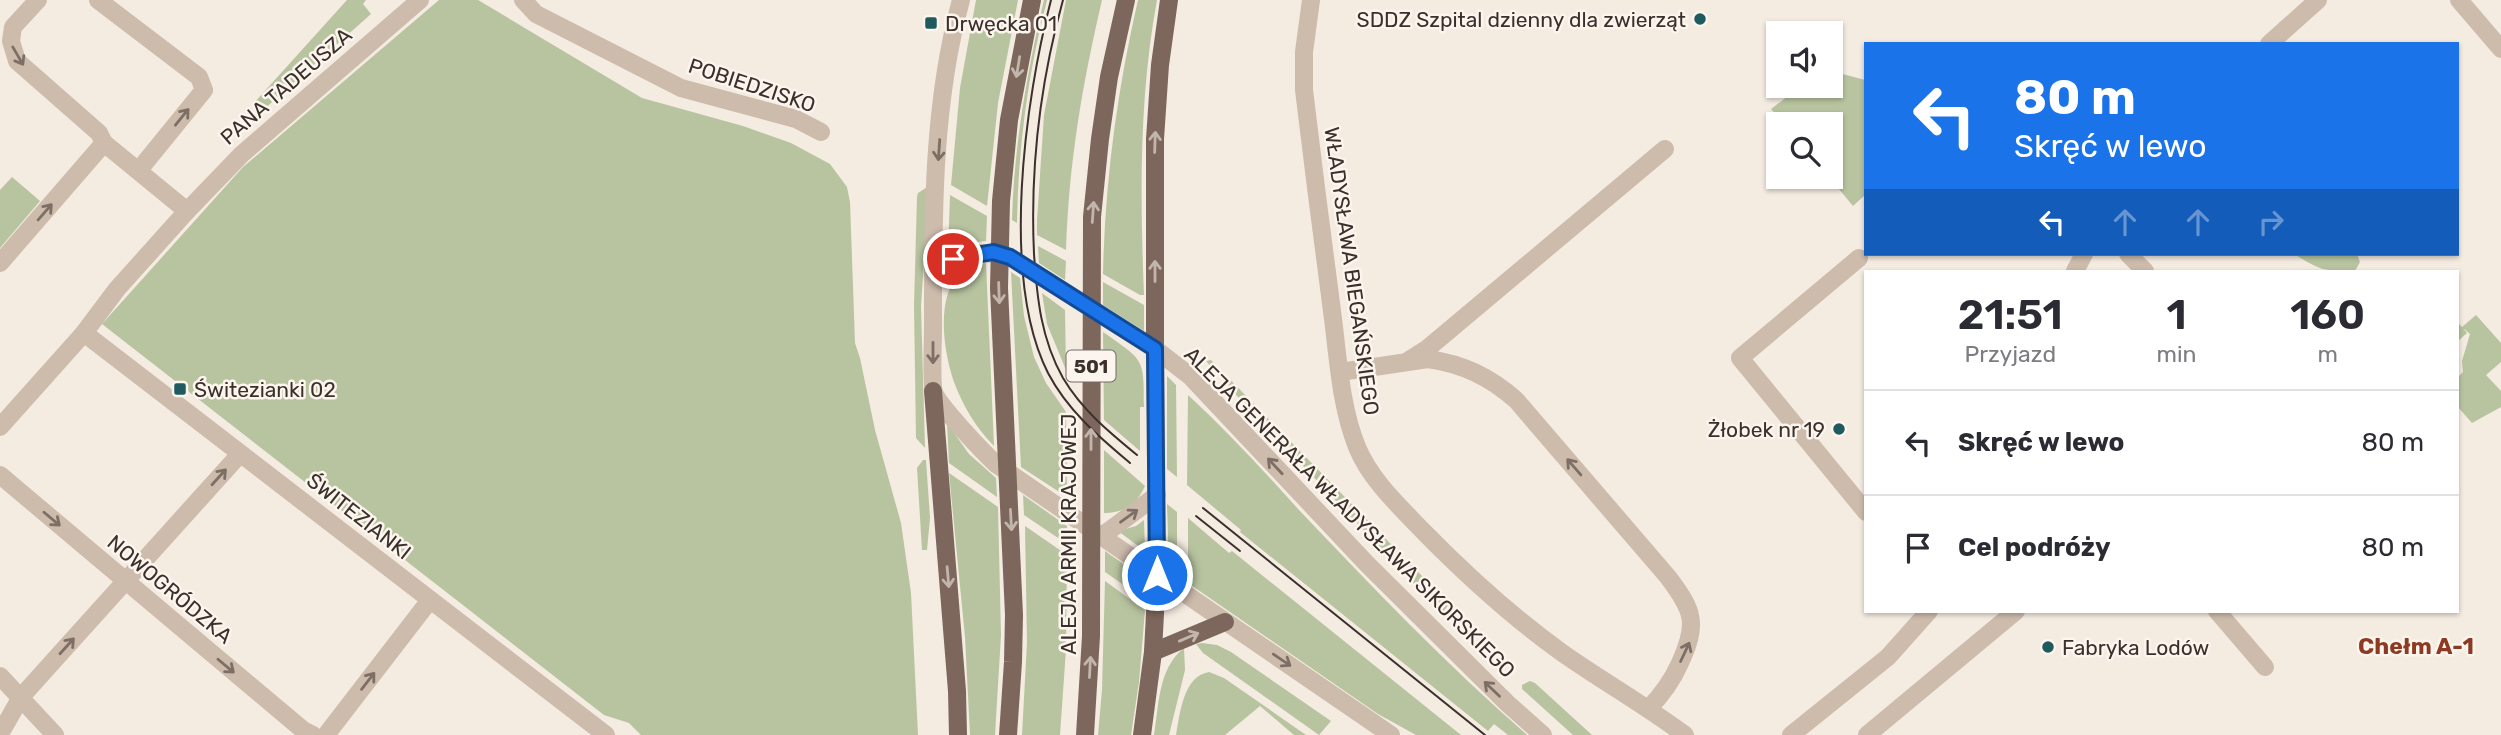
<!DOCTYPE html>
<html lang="pl">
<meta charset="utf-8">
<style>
:root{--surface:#fff;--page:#f2f2f3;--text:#2b2b33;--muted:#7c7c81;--line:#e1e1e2}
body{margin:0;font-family:Rubik,sans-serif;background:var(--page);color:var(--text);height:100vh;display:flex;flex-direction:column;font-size:26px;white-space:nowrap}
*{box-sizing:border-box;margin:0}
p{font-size:23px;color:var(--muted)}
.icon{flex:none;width:38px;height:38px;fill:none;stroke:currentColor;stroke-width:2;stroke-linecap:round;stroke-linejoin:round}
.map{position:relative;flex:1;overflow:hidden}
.side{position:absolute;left:1864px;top:270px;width:595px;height:343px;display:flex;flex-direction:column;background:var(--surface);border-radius:0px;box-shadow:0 2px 5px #0004}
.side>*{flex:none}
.hud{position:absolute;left:1864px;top:42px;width:595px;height:214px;border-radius:0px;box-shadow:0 2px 5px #0004;background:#1a73e8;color:#fff;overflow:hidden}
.controls{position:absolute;left:1766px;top:21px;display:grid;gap:14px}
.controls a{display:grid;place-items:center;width:77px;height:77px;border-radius:0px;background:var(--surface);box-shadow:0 2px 5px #0004;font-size:35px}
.pin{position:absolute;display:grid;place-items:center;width:60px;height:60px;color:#fff;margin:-30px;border:4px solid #fff;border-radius:50%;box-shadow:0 2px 7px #0007}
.me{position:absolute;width:77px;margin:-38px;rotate:0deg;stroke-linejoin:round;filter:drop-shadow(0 0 5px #0008)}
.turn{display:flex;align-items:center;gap:24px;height:147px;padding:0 35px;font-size:32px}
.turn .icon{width:91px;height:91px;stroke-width:2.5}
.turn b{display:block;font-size:49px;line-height:60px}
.lanes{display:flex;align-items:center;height:66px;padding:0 35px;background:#0003;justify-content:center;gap:35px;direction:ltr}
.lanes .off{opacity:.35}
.eta{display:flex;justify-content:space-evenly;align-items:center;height:119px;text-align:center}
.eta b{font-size:42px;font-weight:600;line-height:49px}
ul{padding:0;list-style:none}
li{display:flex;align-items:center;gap:21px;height:105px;padding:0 35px;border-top:2px solid var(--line)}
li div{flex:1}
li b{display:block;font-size:26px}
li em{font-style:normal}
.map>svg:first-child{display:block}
.green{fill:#b8c4a0}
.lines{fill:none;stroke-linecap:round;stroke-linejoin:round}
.minor{stroke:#cdbbac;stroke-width:18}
.major{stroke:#7d675c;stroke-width:18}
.tram{stroke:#3b302b;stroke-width:2}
.oneway{stroke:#7d6f65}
.oneway2{stroke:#c2b5ac}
.route-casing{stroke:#114b97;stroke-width:18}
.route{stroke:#1a73e8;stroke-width:12}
.poi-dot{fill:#1f5a5e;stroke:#fbf5ee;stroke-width:2.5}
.labels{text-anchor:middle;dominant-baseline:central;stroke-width:5;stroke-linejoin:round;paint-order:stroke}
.shield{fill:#fbf5ee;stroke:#756b66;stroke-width:2}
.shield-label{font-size:19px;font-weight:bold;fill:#3b302b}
.poi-label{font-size:21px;fill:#3b302b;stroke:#fbf5ee;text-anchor:start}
.street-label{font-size:21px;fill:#3b302b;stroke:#fbf5ee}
.neighbourhood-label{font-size:23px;font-weight:bold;fill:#8c3b22;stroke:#fbf5ee}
</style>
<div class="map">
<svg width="2501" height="735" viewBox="0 0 2501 735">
<rect width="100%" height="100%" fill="#f4ebe1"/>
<g class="green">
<path d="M347,0H366L363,4L371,14L262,111L254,103Z"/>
<path d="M439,0H478L642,98L743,126L791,143L830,164L847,187L850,202L855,343L860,358L875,430L901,523L911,593L918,735H641L629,723L604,715L102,324L243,167Z"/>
<path d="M976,0H1018L998,103L987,206L951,185L960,88Z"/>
<path d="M1044,0H1047C1028,73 1018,147 1017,223L1012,220C1014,146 1027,72 1044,0Z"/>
<path d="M1066,0H1102C1082,86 1069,161 1066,250L1037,235V220L1044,115Z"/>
<path d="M1138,0H1157C1139,97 1140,197 1144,295H1140L1103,274C1105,181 1117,91 1138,0Z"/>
<path d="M1831,71L1865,80V195L1853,206L1829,177L1830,124H1785L1771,109L1801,86H1830Z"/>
<path d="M12,177L40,201L0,248V190Z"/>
<path d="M929,186L921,306L925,448L916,438L914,306L917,197L918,193Z"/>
<path d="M950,195L987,216L986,241L970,243L948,253Z"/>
<path d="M1038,246L1066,261L1065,280L1039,263Z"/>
<path d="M2294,254H2357L2360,262L2355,271C2323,271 2322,271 2294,254Z"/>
<path d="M986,263L994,446C976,428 963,406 954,382C941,345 931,267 986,263Z"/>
<path d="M1011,272L1020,278L1024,316L1034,357L1046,383L1066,412L1067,497L1021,467Z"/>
<path d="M1103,282L1144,305V331L1103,305Z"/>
<path d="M1042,293L1065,310L1066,370L1047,324Z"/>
<path d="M2476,315L2501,343V362L2486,375L2501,391V407L2472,423L2457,406V378L2463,372L2462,361L2470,334L2463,328L2467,333L2457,342V322L2462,327Z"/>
<path d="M1103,332C1144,361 1144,357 1144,407H1140V451L1104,420Z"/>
<path d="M1211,360L1425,579L1448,605L1444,611H1441L1421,591L1239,398L1206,361Z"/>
<path d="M1167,376L1176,385L1177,477L1167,469Z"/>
<path d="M1188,395C1227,431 1263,470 1299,510C1372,587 1447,665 1527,735H1508L1494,724L1488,731L1240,532L1241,530L1187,485Z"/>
<path d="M947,423L969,454L996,478L997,497L949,463Z"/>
<path d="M1104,450L1145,486C1137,504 1124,513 1104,513Z"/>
<path d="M923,460H926L930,518L927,550H922L917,468Z"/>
<path d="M949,473L998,507L1001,635L995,735H970L965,637Z"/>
<path d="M1023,495L1067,526V544L1024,515Z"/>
<path d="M1167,504L1177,512V574L1169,569Z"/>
<path d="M1188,518L1229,553L1232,551L1461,735H1416L1378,714L1188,583Z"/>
<path d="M1144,520L1145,551L1118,531L1136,526Z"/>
<path d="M1025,526L1067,555L1066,649L1060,735H1022L1027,643Z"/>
<path d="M1105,551L1146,580L1145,600L1105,572Z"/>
<path d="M1105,581L1145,610L1139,682L1131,735H1098L1102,690Z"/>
<path d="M1202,643L1217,645L1231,652L1331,721L1319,735L1203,653L1196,644Z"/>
<path d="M1184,648L1185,670L1169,735H1154C1159,706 1158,668 1184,648Z"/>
<path d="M1209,672L1224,678L1306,735H1294L1260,706L1225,735H1176C1180,714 1183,676 1209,672Z"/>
<path d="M1530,681L1535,683L1592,735H1573L1522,689V685Z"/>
</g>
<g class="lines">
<g class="minor">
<path d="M38,0L13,27L11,41L17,61L99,133L104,143L187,211"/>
<path d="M98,0L199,77L204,90L139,170"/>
<path d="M523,0L536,14L681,88L796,119L821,132"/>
<path d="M961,0C932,105 933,220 933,328C933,340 931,383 934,392C938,405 984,453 996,464L1391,735"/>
<path d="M1311,0L1304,52V90C1313,164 1322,237 1332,311C1338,355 1340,405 1357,447C1370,479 1398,505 1422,530C1465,574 1511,616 1561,652C1602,681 1645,705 1685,735"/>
<path d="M2459,0L2501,49"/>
<path d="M2269,44L2318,0"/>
<path d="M2128,254L2145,271"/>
<path d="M1859,258L1740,358L1866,512"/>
<path d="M0,263L104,143"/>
<path d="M933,266C960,256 981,248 1010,257L1155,349L1190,376L1367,564L1507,703L1543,735"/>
<path d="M2075,271L2084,254"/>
<path d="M84,333L606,735"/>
<path d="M1155,349L1157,575"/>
<path d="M1409,360L1428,348L1665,149"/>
<path d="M1340,372L1428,359C1463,364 1490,377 1516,400L1668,577C1694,611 1698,624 1680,663C1672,681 1662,695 1648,709"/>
<path d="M0,427L84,333L117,289L187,211L242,154L420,0"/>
<path d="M0,475L303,730L313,735"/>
<path d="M1102,536L1157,495"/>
<path d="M2217,611L2265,667"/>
<path d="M0,676L55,735"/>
<path d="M0,734L21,697L240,454"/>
<path d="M326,735L430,600"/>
<path d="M1791,735L1888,657L1929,611"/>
<path d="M1867,735L2016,611"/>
</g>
<g class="major">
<path d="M1155,349V139L1160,65L1169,0"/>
<path d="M933,391L957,691L958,735"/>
<path d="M1153,652L1225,622"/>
<path d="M1008,735L1013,662L1014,615L999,288L1001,201L1009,120L1032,0"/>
<path d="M1085,735L1091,636L1092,217L1100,139L1109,77L1126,0"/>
<path d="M1142,735L1153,652L1157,575"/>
</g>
<g class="tram">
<path d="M1051,0C1025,100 1000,278 1048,373C1068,411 1098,436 1130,463"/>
<path d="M1063,0C1040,83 1030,168 1034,254C1037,298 1041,339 1063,378C1082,410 1109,432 1137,455"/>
<path d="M1203,508L1485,735"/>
<path d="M1196,516L1240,551"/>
</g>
</g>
<defs><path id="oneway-shaft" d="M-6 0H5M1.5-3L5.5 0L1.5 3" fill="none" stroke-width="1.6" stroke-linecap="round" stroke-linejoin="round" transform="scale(1.75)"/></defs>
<g class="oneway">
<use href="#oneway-shaft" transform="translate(18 56) rotate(60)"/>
<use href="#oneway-shaft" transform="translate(182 117) rotate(-51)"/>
<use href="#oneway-shaft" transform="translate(939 150) rotate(94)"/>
<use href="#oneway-shaft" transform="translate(45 212) rotate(-49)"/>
<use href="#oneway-shaft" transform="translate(933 353) rotate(90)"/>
<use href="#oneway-shaft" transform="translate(1275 466) rotate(-133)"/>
<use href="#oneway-shaft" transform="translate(1574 467) rotate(-131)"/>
<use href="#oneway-shaft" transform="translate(219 477) rotate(-48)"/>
<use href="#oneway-shaft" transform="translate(1129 516) rotate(-36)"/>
<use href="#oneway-shaft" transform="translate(52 519) rotate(40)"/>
<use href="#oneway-shaft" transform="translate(67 646) rotate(-48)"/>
<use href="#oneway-shaft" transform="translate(1685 652) rotate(-65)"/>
<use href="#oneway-shaft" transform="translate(1282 660) rotate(34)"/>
<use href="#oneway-shaft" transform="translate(226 666) rotate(40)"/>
<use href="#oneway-shaft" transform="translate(368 681) rotate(-52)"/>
<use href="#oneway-shaft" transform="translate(1492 689) rotate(-136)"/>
</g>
<g class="oneway2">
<use href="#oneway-shaft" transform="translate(1018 67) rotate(99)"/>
<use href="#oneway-shaft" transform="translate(1155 142) rotate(-88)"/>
<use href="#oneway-shaft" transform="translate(1093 212) rotate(-86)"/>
<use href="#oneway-shaft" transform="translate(1155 271) rotate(-90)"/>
<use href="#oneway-shaft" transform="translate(999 293) rotate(88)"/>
<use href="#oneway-shaft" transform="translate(1091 439) rotate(-90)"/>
<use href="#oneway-shaft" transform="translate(1011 520) rotate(87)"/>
<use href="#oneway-shaft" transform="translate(948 577) rotate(85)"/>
<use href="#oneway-shaft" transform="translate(1189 637) rotate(-23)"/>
<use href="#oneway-shaft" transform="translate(1090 667) rotate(-87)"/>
</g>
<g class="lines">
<g class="route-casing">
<path id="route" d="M953,259L993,252L1010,257L1155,349L1157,575"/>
</g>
<use href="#route" class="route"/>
</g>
<g class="poi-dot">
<circle cx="1700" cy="19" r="7"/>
<rect x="924" y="16" width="14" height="14" rx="3.5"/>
<rect x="173" y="382" width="14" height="14" rx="3.5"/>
<circle cx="1839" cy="429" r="7"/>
<circle cx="2048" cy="647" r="7"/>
</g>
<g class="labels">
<rect class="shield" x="1066.5" y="350.5" width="49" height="31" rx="5"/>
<g class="shield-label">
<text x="1091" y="366">501</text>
</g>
<g class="poi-label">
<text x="1686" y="19" text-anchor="end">SDDZ Szpital dzienny dla zwierząt</text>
<text x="945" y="23">Drwęcka 01</text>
<text x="194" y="389">Świtezianki 02</text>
<text x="1825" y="429" text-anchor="end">Żłobek nr 19</text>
<text x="2062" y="647">Fabryka Lodów</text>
</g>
<g class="street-label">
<text transform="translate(752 85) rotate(18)">POBIEDZISKO</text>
<text transform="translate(286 86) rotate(-41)">PANA TADEUSZA</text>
<text transform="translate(1352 271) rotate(82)">WŁADYSŁAWA BIEGAŃSKIEGO</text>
<text transform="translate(1350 512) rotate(45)">ALEJA GENERAŁA WŁADYSŁAWA SIKORSKIEGO</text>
<text transform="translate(359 516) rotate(38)">ŚWITEZIANKI</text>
<text transform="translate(1068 534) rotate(-90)">ALEJA ARMII KRAJOWEJ</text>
<text transform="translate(170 589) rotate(40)">NOWOGRÓDZKA</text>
</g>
<g class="neighbourhood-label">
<text x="2416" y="646">Chełm A-1</text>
</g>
</g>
</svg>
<div class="controls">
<a><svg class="icon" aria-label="sound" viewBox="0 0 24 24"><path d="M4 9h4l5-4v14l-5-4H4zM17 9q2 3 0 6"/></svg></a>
<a><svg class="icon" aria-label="search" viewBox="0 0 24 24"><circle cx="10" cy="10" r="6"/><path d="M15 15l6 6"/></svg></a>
</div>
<div class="pin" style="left:953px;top:259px;background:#d93025"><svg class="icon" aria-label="arrive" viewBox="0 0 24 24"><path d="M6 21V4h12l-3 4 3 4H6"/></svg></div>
<svg class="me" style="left:1157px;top:575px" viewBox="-20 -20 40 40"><circle r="17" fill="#1a73e8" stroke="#fff" stroke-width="3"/><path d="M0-11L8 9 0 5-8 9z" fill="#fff"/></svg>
<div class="hud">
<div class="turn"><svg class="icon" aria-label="left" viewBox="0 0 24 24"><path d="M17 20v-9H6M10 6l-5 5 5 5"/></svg><div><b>80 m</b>Skręć w lewo</div></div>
<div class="lanes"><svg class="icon" aria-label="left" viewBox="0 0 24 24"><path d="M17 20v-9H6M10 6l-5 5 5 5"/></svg><svg class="icon off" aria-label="ahead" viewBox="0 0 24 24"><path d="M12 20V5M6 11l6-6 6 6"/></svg><svg class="icon off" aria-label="ahead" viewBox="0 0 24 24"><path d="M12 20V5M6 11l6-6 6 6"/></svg><svg class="icon off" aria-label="right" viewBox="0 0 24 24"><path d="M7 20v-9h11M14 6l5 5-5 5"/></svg></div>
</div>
<section class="side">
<div class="eta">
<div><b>21:51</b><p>Przyjazd</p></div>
<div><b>1</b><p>min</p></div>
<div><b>160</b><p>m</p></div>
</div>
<ul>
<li><svg class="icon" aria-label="left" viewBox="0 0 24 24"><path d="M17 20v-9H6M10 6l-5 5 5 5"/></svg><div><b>Skręć w lewo</b></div><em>80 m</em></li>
<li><svg class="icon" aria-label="arrive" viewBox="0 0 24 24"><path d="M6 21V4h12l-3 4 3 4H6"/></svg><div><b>Cel podróży</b></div><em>80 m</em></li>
</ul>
</section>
</div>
